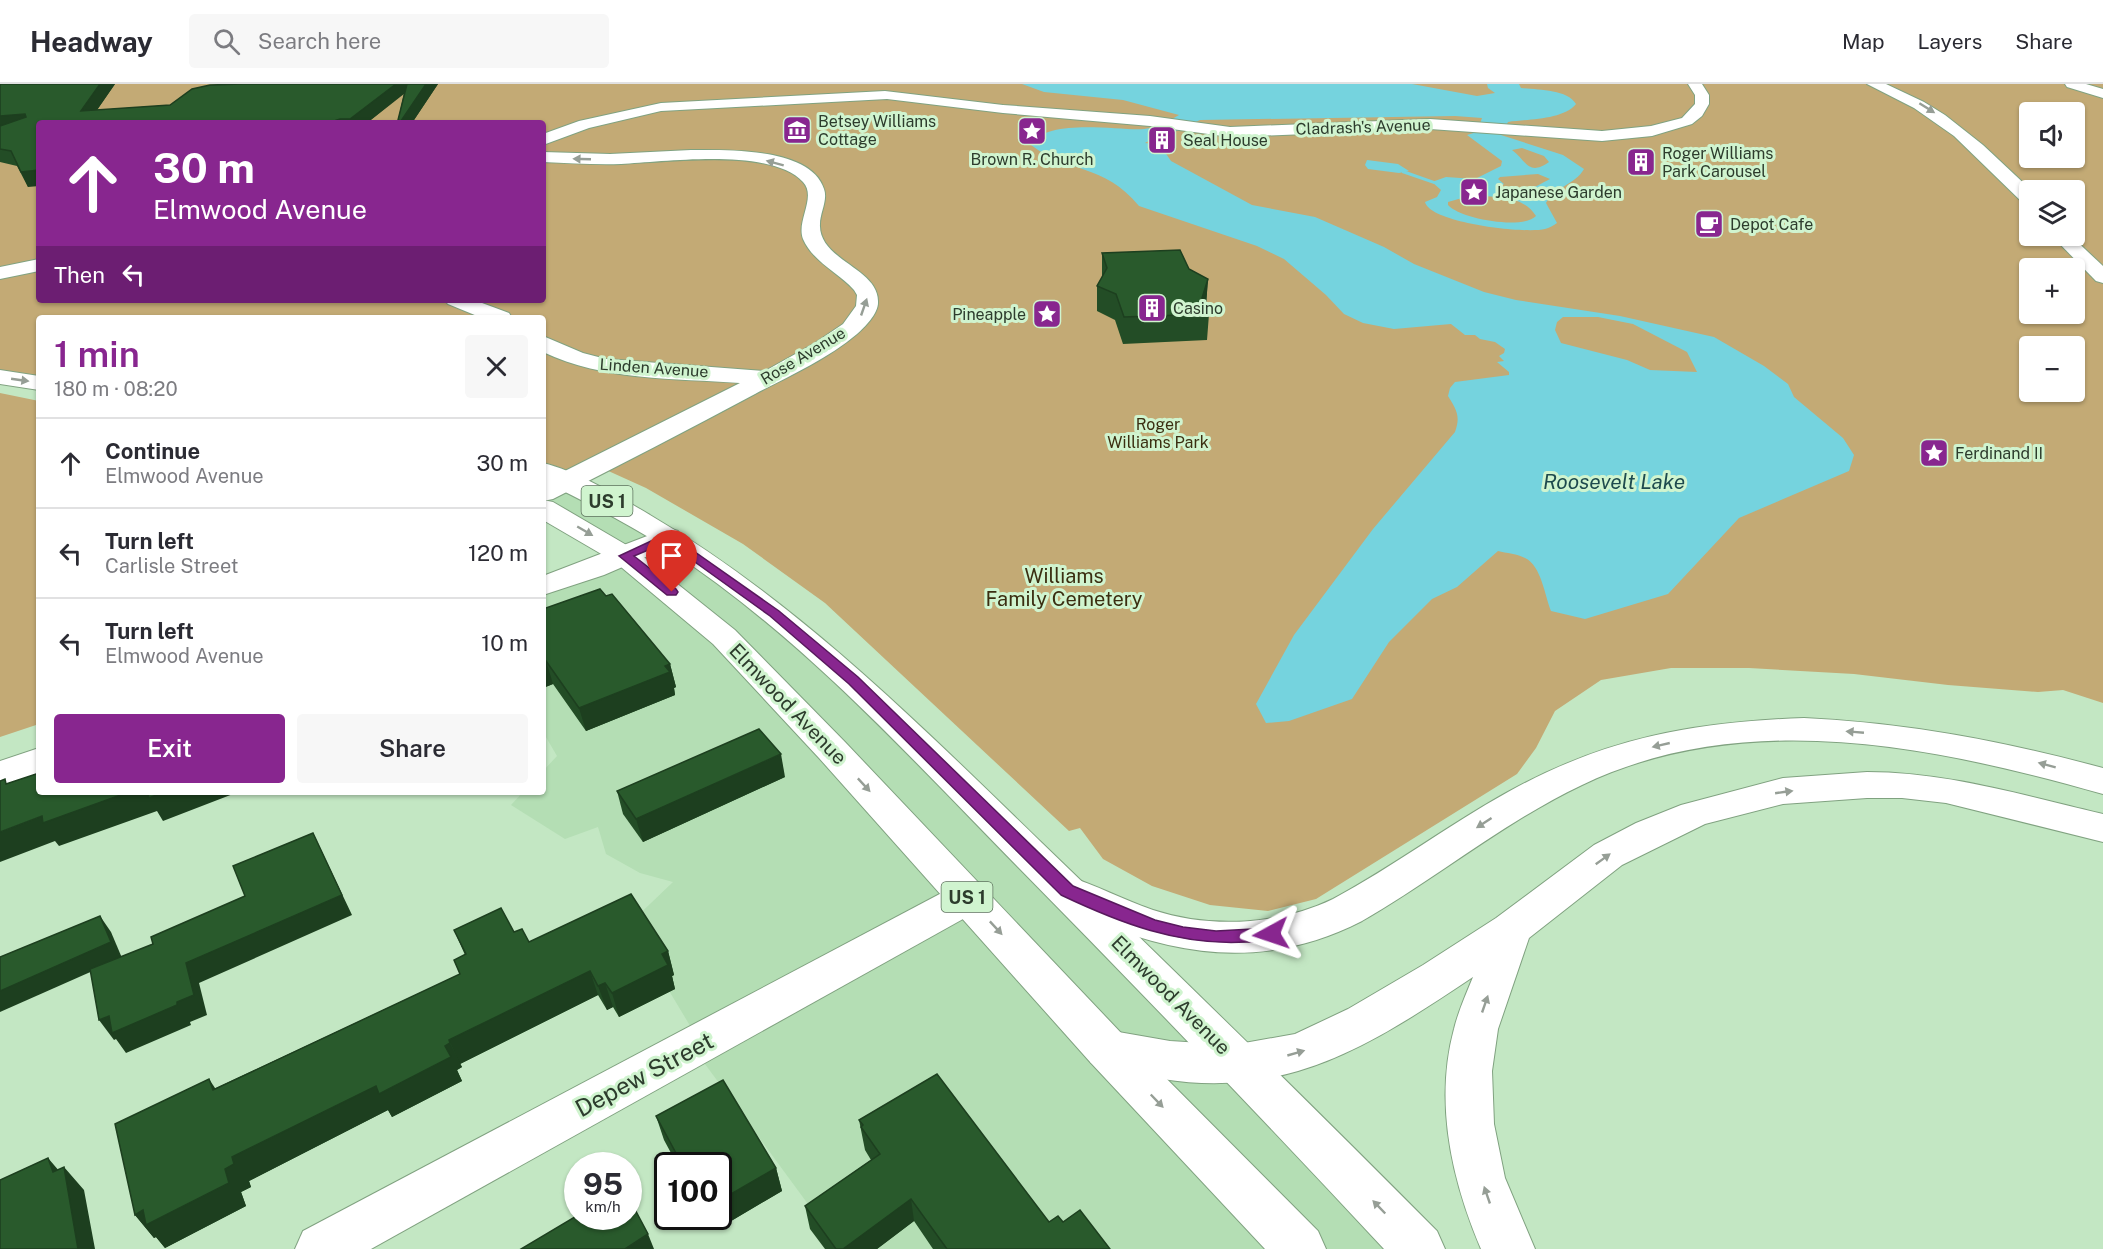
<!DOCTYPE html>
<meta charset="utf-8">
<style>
:root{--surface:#fff;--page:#f7f7f7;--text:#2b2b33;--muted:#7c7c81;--line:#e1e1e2;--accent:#88268f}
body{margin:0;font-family:"Public Sans",sans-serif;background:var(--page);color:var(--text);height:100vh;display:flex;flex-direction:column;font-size:22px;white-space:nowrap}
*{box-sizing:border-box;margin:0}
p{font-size:20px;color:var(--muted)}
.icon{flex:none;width:33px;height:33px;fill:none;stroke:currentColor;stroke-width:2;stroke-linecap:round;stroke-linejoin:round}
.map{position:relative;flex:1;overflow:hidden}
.drawer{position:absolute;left:36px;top:231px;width:510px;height:480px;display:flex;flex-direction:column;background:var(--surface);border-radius:6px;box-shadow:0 2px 4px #0004}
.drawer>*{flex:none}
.guide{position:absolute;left:36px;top:36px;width:510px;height:183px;border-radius:6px;box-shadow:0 2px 4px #0004;background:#88268f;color:#fff;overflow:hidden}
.fabs{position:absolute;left:2019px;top:18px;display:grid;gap:12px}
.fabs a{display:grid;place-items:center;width:66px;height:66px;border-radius:6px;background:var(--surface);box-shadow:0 2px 4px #0004;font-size:30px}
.speed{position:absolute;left:564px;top:1068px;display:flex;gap:12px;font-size:30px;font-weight:700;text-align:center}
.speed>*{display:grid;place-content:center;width:78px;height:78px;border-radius:50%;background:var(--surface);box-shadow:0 2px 4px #0004;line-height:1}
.speed small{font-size:15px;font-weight:400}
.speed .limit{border:3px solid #111;border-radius:9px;background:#fff;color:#111}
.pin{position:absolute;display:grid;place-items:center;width:51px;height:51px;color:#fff;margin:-62px -26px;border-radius:50% 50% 50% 0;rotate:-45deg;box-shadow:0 0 6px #0007}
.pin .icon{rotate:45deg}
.me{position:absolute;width:66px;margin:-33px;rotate:265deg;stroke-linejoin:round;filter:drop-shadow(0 0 4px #0008)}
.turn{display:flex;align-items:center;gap:21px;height:126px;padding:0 18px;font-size:27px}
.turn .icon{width:78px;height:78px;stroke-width:2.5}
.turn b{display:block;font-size:42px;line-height:51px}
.then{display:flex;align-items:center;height:57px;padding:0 18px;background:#0003;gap:12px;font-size:22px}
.round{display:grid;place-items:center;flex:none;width:63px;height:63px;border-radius:6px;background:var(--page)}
.summary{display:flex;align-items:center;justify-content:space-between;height:102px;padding:0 18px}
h1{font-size:36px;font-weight:600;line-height:45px;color:var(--accent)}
.primary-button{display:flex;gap:12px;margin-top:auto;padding:12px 18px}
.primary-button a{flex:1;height:69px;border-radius:6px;background:var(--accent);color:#fff;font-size:24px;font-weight:600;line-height:69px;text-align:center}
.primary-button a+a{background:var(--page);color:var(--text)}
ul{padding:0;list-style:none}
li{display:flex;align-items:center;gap:18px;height:90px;padding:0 18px;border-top:2px solid var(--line)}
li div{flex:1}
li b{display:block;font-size:22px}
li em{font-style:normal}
header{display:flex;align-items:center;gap:36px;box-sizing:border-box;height:84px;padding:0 30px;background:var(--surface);border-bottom:2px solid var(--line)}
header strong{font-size:28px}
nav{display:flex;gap:33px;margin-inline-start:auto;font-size:21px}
.search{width:420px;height:54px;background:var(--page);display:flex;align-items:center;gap:15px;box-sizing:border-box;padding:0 21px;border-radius:6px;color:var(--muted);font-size:22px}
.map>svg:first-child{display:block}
.built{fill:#b4deb4}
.green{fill:#c3aa75;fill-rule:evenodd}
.water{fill:#75d3de;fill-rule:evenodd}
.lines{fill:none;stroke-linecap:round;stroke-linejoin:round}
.stream{fill:#75d3de;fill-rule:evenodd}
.minor-casing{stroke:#80a280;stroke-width:2}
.primary-casing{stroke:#80a280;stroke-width:2}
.motorway-casing{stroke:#80a280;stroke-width:2}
.minor{fill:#fff;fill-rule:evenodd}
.primary{fill:#fff;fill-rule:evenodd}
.motorway{fill:#fff;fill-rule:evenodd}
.wall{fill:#234d26}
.shaded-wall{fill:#1d3f1f}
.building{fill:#295a2c;stroke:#1d3f1f;stroke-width:1.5}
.oneway{fill:#969e96}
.route{fill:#88268f;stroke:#58195d;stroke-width:1.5}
.labels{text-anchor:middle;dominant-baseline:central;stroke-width:6;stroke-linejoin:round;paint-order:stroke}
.far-poi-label{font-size:16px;fill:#2d3c2d;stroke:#d0f4cf;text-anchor:start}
.far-street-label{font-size:16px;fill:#2d3c2d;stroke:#d0f4cf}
.far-park-label{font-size:16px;fill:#3b2e11;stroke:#d0f4cf}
.shield{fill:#d0f4cf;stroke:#5e735e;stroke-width:1.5}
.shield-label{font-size:18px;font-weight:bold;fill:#2d3c2d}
.park-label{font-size:20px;fill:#3b2e11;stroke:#d0f4cf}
.street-label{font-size:20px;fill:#2d3c2d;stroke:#d0f4cf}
.water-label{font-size:21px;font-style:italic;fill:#1e4a4e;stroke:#d0f4cf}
.near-street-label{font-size:24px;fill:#2d3c2d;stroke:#d0f4cf}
</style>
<header>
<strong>Headway</strong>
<div class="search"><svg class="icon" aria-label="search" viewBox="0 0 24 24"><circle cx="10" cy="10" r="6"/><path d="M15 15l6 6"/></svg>Search here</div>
<nav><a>Map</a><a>Layers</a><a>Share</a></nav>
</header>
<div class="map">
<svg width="2103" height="1165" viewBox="0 0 2103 1165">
<rect width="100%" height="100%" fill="#c3e7c3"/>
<path class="built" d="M571,401L667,450L1130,854L1446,1165H841L705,980L692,945L629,840L673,798L640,789L606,770L598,743L565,755L511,721L523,708H543V687L557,672L543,648V507L629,475L543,419V413Z"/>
<g class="green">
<path d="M0,0H2103V619L2063,606L2038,608L1948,601L1854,590L1749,584H1671L1601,596L1555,627L1536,664L1517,690L1316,815L1268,827L1210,821L1152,802L1103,775L1080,744L1069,747L825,519L743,460L646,404L604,385L543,413V234H39V296L0,290ZM2030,28H2074V74H2030ZM39,39H543V216H39ZM2030,106H2074V152H2030ZM2030,184H2074V230H2030ZM2030,262H2074V308H2030Z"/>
<path d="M0,309L39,317V640L0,653Z"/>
</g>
<g class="water">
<path d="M1022,0H1412L1477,12L1495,9L1488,4L1487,0H1519L1521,4C1537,6 1567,5 1576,20C1563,36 1528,35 1508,38L1501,51L1563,71L1584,85C1575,101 1554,103 1546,119L1557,139C1554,141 1549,144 1545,145C1525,150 1430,139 1425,118L1437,113L1441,106L1432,98L1446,93L1475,95L1501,82L1502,77L1467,51L1477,48L1482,34L1455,32L1200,36L1168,51L1161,50L1145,59L1160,61L1171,77L1252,121L1315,133L1384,163L1414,180L1484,208L1516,216L1620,232L1714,253L1764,282L1788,300L1794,313L1843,354L1854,371L1849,387L1739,434L1668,510L1585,535L1551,527C1545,512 1541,481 1525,474C1518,470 1506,469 1498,467L1457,503L1432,515L1389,558L1352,615L1289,637L1266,639L1256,620L1294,551L1373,445L1455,348C1461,332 1456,325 1448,312L1450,304L1455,298L1509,291V288L1497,278L1504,277L1499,272L1504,269L1505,265L1495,258L1480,255L1475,251H1465L1451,240L1394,245L1363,239L1344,230L1326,211L1284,175L1257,162L1139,122C1104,79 1067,89 1031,61C1046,33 1119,47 1144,45C1156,44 1169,37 1179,31L1123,16L1044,8ZM1522,64L1544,72L1549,78C1528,93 1526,76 1512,66ZM1538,90L1550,95C1536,102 1514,117 1499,103L1504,100L1498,95L1500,93ZM1469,112C1491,113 1523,110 1536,132C1523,146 1460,135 1448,121V118ZM1563,233H1598L1633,240L1687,268L1697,288L1650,286L1627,276L1561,259L1555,246L1557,238Z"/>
<path d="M1367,76L1398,80L1409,87L1399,89L1368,85L1365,81Z"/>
</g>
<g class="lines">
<path class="stream" d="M1402,87H1406L1437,98L1434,100L1402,89Z"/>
<g class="minor-casing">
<g id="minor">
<path d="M1688,0H1702L1709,11V20L1702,32L1692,40L1652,52L1602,57L1430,45L1230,53L1150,42L1003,29L887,15L661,27L589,44L543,61V50L579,37L661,19L885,7L1003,21L1150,32L1230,43L1430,35L1602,47L1651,42L1682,34L1695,20V11Z"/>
<path d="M1867,0H1886L1924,18L1945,31L1983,61L2031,106L2030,121L2024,120L1954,52L1914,24Z"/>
<path d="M2065,0H2086L2103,5V14L2067,3Z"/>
<path d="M691,66C726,66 811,63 824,105C828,116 820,129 820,140C818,176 878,184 878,217C879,229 865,243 857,250C826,276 789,292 755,310C688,346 620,381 553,415L543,417V398L740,299C674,294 604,297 543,268V252L583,269L606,275L765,287L815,259L843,240L856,222L857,211L854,206C838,188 813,178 803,155C796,137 817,113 803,98C771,63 665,78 621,80C595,81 569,79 543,78V68L610,70Z"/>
<path d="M2052,152H2071L2103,182V199L2096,197Z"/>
<path d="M39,175V187L0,195V183Z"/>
<path d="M444,216H474L509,229L512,234H482L448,220Z"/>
<path d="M668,444L678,447L682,453L678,459L604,491L543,511V492Z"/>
<path d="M39,664V689L0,702V677Z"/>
<path d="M967,799L981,803L987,814L981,825L371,1165H295L303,1147L953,803Z"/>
</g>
</g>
<g class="primary-casing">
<g id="primary">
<path d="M0,286L39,292V306L0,300Z"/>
<path d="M543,379C577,387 620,413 650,431C798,518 919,640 1042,759C1175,887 1307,1016 1437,1147L1445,1165H1384C1264,1036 1142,909 1018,783C908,671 801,552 669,466C629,440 586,418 543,397Z"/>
<path d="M543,416L553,418L635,466L735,546L845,658L1123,951L1318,1147L1326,1165H1265L1091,979L819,674L713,560L615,478L543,436Z"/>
</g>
</g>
<g class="motorway-casing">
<g id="motorway">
<path d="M1804,634C1909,639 2002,657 2103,684V710C1937,663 1746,622 1582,701C1504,738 1437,794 1362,837C1274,882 1190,876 1100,839C1082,832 1057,825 1047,807L1053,796L1067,792C1096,801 1124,816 1153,826C1211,845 1279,841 1333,815C1393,783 1448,741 1508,708C1605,654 1694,638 1804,634Z"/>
<path d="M1867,688C1948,688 2025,712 2103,730V758L1946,719L1902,714H1867L1783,720L1705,740L1622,781L1529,854L1498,945L1492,987L1494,1040L1505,1094L1535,1165H1481C1452,1097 1434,1019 1454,945C1458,928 1466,910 1473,893C1371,961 1289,1015 1162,995C1138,991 1114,987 1091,979L1084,965L1091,951L1107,946L1170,957L1233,961L1295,950L1348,925L1423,881L1496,834L1594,761L1636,739L1681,721L1783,694Z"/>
</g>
</g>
<use href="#minor" class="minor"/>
<use href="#primary" class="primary"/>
<use href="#motorway" class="motorway"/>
</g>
<g class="wall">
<path d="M0,0H115L97,26L170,21L242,0H438L412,39H399L398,36L404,9L367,39H39L28,103L17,82L0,78Z"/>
<path d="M1102,169L1208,195L1206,222L1209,230L1207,256L1123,260L1115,236L1097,227V202L1102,194Z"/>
<path d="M606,512L670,580L676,603L674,604L675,611L586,647L553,600L543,604V525Z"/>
<path d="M785,693L643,758L623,730L617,707Z"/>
<path d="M454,846L514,848L529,858L668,867L674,891L672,892L675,905L619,933L613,923L607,926L598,911L460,980L462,983L457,986L462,997L392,1033L388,1026L249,1097L251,1103L241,1108L246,1122L165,1164L156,1153L154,1154L135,1131L216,1004L460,890L454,876L465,871Z"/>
<path d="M656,1032L776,1084L782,1107L726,1140L718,1128V1082H678L664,1056Z"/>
<path d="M859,1036L1049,1138H1063L1110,1165H933L914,1137L877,1165H825L810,1145L805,1122L871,1076L865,1066Z"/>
</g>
<g class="shaded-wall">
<path d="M100,0H115L88,39L81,27Z"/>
<path d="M396,0H407L409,6L367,39H351L350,35Z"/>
<path d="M426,0H438L412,39H401V37Z"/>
<path d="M25,30L31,44L0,46V32Z"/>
<path d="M340,35L341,39H328Z"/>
<path d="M39,86V102L28,103L21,88Z"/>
<path d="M1208,195L1206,220L1203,230L1202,214Z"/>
<path d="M546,577L553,600L543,604V578Z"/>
<path d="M670,580L676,603L674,604L675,611L586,647L579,624Z"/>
<path d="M781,670L785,693L643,758L636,735Z"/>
<path d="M129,708H232L233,710L163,737L157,727L59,762L55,757L0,778V748L42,732Z"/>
<path d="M313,749L352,831L199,899L207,931L190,938L191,941L126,969L116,955L114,956L99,936L109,932L177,918L186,879Z"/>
<path d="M100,832L111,848L122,874L0,928V907Z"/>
<path d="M668,867L674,891L672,892L675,905L619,933L612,909L662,870Z"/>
<path d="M590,887L598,911L460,980L449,956Z"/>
<path d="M605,899L613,923L607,926L598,902Z"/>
<path d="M450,959L462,983L457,986L462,997L392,1033L388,1026L249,1097L251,1103L241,1108L246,1122L165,1164L156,1153L154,1154L135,1131L225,1085L232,1073Z"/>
<path d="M209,995L225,1019L213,1006Z"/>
<path d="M48,1074L66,1095L64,1083L84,1106L95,1165H78Z"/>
<path d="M776,1084L782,1107L726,1140L719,1117Z"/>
<path d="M911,1115L914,1137L877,1165H843Z"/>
<path d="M648,1150L654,1165H625Z"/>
</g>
<g class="building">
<path d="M0,0H100L81,27L170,21L192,5L210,1L242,0H396L350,35H340L328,39H39V86L21,88L11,67L0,65V42L26,33L25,30L0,32Z"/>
<path d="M407,0H426L401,37L398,36Z"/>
<path d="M1180,166L1189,185L1208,195L1202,214L1209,230L1124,233L1116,210L1097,202L1107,184L1102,169Z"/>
<path d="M600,505L606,512L612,510L670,580L665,582L670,588L579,624L546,577L543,578V525Z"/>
<path d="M759,645L781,670L636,735L617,707Z"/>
<path d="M39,689V708H129L43,739L42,732L0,748V697L5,695L6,700Z"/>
<path d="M147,708H164L149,714Z"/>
<path d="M313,749L342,811L186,879L194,911L177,918V921L112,949L109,932L99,936L90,885L153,860L151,853L245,812L233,782Z"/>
<path d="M631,810L668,867L662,870L668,881L612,909L605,899L598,902L590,887L449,956L450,959L445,962L451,973L379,1010L376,1002L232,1073L234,1080L225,1085L229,1099L146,1141L143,1126L135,1131L115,1040L209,995L213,1006L460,890L454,876L466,870L454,846L501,824L514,848L522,845L529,858Z"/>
<path d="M100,832L111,858L0,907V873Z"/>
<path d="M937,990L1049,1138L1058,1132L1063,1138L1080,1126L1110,1165H947L911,1115L843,1165H836L805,1122L880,1070L861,1043L863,1041L859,1036Z"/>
<path d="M723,996L776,1084L719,1117L718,1082H683L656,1032Z"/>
<path d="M48,1074L53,1088L64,1083L78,1165H0V1096Z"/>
<path d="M630,1116L648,1150L625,1165H521L578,1131V1132H583L587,1141L602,1132H628V1117Z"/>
</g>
<defs><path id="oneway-solid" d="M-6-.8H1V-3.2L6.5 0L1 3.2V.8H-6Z" transform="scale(1.5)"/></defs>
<g class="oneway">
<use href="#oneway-solid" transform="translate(1927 24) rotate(32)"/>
<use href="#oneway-solid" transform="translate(582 75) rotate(-178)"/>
<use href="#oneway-solid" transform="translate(775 79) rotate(-165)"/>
<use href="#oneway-solid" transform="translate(864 223) rotate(-71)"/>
<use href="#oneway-solid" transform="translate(20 296) rotate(8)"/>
<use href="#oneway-solid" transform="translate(585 447) rotate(30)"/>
<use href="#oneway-solid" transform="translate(1855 648) rotate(-175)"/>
<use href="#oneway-solid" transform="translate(1661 661) rotate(167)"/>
<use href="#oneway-solid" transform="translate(2047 681) rotate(-165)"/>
<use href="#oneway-solid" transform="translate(864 701) rotate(47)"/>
<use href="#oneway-solid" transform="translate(1784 708) rotate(-8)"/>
<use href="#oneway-solid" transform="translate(1484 739) rotate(147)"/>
<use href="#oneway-solid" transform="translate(1603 775) rotate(-36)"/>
<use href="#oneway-solid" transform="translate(996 844) rotate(47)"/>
<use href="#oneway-solid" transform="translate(1485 920) rotate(-71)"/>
<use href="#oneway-solid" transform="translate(1296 969) rotate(-16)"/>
<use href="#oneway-solid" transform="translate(1157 1017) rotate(46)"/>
<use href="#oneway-solid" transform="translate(1487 1111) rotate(-109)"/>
<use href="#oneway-solid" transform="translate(1379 1123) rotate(-134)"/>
</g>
<path class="route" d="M668,449L779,527L858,593L1073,802L1155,836L1183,843L1216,847L1271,844L1277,846L1280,850L1277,855C1267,858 1256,858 1246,858C1179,862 1120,839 1061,811L849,600L770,532L667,458L634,472L676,505L678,508L676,511H667L619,472Z"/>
<defs>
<g id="museum-square" transform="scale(1.5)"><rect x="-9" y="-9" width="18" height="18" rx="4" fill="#88268f" stroke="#d0f4cf"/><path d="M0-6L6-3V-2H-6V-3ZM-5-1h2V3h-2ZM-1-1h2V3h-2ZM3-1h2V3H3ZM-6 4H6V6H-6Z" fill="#fff"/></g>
<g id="sight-square" transform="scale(1.5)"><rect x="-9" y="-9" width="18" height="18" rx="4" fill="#88268f" stroke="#d0f4cf"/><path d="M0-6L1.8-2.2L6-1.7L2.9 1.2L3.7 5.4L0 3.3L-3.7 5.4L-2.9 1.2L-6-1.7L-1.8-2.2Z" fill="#fff"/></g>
<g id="building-square" transform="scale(1.5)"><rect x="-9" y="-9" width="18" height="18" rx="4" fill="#88268f" stroke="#d0f4cf"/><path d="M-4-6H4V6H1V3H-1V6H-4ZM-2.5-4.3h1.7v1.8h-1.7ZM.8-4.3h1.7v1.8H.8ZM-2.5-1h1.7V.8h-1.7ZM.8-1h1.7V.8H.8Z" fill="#fff"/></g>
<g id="cafe-square" transform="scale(1.5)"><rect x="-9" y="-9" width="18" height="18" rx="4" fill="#88268f" stroke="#d0f4cf"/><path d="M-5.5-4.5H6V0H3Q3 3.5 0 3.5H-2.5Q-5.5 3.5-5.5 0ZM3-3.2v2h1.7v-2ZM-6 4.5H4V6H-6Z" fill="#fff"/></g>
</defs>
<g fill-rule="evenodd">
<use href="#museum-square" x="797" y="46"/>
<use href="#sight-square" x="1032" y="47"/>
<use href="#building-square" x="1162" y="56"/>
<use href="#building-square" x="1641" y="78"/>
<use href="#sight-square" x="1474" y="108"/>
<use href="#cafe-square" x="1709" y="140"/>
<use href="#building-square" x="1152" y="224"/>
<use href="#sight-square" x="1047" y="230"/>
<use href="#sight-square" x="1934" y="369"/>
</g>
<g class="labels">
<g class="far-poi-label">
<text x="818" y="37">Betsey Williams<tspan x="818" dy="18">Cottage</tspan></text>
<text x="1183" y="56">Seal House</text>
<text x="1662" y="69">Roger Williams<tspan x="1662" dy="18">Park Carousel</tspan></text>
<text x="1032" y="75" text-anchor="middle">Brown R. Church</text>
<text x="1495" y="108">Japanese Garden</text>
<text x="1730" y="140">Depot Cafe</text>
<text x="1173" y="224">Casino</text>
<text x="1026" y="230" text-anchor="end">Pineapple</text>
<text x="1955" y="369">Ferdinand II</text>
</g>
<g class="far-street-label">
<text transform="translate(1363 43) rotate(-2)">Cladrash's Avenue</text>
<text transform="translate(803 272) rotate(-31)">Rose Avenue</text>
<text transform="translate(654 284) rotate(4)">Linden Avenue</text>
</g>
<g class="far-park-label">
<text x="1158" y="340">Roger<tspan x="1158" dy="18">Williams Park</tspan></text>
</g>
<g class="shield">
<rect x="581.5" y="402" width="51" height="30" rx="4.5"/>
<rect x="941.5" y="798" width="51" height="30" rx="4.5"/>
</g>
<g class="shield-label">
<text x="607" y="417">US 1</text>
<text x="967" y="813">US 1</text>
</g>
<g class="park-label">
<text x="1064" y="492">Williams<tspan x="1064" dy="23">Family Cemetery</tspan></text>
</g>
<g class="street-label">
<text transform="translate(788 620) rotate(46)">Elmwood Avenue</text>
<text transform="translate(1171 911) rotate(45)">Elmwood Avenue</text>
</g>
<g class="water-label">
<text x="1614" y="397">Roosevelt Lake</text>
</g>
<g class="near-street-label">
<text transform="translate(644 990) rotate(-28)">Depew Street</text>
</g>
</g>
</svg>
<div class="fabs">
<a><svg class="icon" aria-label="sound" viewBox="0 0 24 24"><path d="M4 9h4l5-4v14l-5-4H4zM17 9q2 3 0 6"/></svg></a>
<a><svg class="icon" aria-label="layers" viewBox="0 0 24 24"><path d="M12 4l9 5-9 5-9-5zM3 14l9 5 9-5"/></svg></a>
<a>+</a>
<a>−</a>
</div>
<div class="speed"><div>95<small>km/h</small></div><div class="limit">100</div></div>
<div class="pin" style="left:672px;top:508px;background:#d93025"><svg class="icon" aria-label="arrive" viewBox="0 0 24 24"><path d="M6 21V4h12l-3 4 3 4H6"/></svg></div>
<svg class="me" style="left:1271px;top:850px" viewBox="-20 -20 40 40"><path d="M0-17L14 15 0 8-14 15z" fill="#88268f" stroke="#fff" stroke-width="4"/></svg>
<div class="guide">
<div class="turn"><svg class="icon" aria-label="ahead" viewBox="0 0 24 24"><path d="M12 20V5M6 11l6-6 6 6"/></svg><div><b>30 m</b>Elmwood Avenue</div></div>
<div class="then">Then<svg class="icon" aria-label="left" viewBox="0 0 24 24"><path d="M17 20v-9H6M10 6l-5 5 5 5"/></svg></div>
</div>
<section class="drawer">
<div class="summary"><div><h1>1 min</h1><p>180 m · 08:20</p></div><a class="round"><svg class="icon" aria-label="close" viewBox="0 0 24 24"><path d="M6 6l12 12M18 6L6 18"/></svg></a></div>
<ul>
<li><svg class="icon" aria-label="ahead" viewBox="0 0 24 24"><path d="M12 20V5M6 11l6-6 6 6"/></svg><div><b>Continue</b><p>Elmwood Avenue</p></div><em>30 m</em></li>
<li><svg class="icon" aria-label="left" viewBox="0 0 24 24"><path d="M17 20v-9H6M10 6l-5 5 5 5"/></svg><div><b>Turn left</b><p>Carlisle Street</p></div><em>120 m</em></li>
<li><svg class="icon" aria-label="left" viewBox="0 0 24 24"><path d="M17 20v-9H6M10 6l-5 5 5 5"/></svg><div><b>Turn left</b><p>Elmwood Avenue</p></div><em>10 m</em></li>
</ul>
<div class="primary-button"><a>Exit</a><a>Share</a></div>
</section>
</div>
